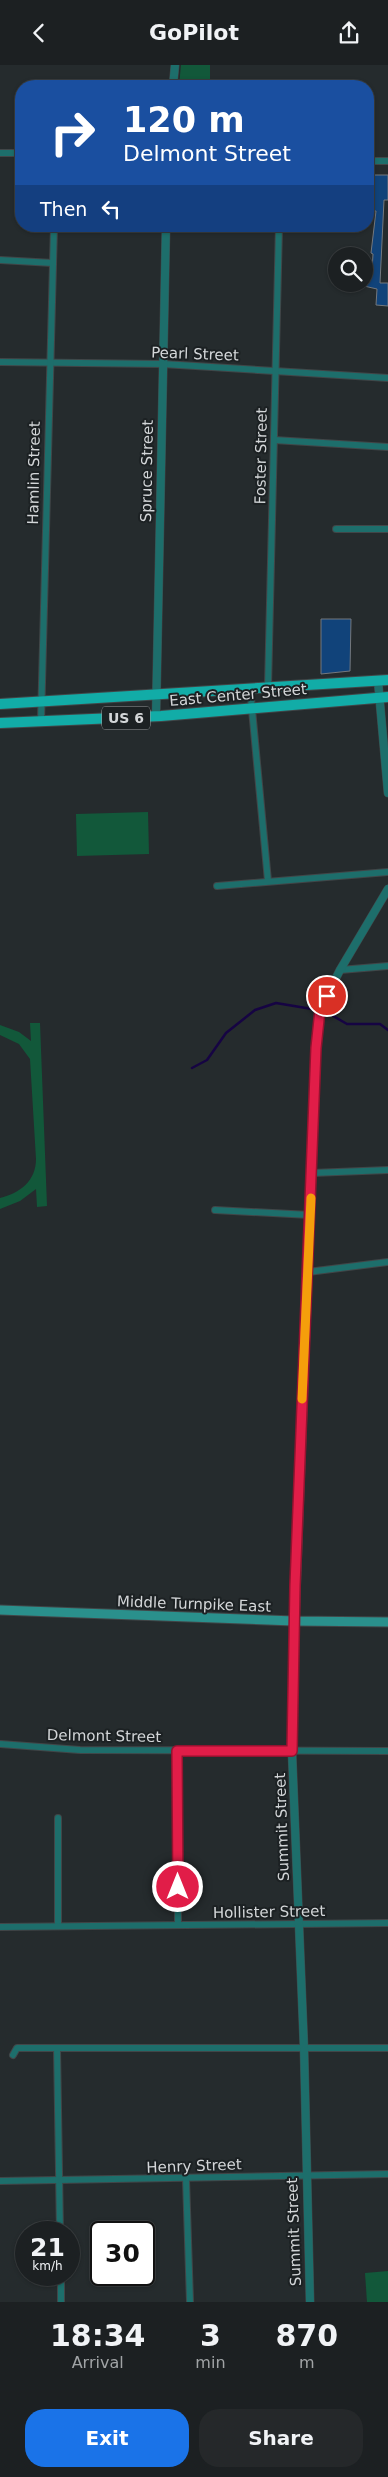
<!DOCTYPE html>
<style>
:root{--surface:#1c2022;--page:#25282a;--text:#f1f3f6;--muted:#a0a3a5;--line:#3a3e40;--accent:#1a73e8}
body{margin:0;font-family:"DejaVu Sans",sans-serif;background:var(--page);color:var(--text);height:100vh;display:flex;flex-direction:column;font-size:19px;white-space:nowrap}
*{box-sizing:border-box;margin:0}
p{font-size:16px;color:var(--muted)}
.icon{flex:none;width:28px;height:28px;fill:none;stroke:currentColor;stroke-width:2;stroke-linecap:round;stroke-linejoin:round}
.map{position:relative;height:2237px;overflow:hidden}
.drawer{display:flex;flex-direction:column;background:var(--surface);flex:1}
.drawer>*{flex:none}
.banner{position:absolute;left:15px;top:15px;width:359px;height:152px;border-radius:20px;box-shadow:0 1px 4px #0004,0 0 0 1px var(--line);background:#1a4fa0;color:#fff;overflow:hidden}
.fabs{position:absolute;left:328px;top:182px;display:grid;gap:10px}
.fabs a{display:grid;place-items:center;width:45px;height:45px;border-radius:50%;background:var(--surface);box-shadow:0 1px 4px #0004,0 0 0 1px var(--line);font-size:25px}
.speed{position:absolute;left:15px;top:2156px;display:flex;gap:10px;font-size:25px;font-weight:700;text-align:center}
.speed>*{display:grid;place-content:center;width:65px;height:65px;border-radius:50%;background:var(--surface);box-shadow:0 1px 4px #0004,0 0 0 1px var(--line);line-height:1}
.speed small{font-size:12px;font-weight:400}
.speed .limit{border:2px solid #111;border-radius:8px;background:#fff;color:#111}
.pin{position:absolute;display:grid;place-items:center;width:42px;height:42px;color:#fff;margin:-21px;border:2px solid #fff;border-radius:50%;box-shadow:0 1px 5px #0007}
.me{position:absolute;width:55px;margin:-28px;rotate:0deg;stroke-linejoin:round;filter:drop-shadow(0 0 4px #0008)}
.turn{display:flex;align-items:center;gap:18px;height:105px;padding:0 25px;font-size:22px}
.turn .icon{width:65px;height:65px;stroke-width:2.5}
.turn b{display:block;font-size:35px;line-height:42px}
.then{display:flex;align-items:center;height:48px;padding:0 25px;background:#0003;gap:10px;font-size:19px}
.eta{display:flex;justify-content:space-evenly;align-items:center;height:85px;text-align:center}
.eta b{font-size:30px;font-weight:800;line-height:35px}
.button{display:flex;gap:10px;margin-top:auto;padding:10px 25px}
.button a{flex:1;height:58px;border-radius:20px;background:var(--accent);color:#fff;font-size:20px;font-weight:800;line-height:58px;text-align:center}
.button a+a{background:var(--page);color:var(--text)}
header{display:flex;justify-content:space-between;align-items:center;height:65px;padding:0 25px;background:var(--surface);font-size:22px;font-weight:800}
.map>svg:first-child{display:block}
.green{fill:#12583a}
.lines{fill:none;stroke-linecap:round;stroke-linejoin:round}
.stream{stroke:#160443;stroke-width:2.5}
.building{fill:#11437a;stroke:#74787d}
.minor-casing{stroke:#414648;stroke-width:8}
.tertiary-casing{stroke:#414648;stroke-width:9}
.secondary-casing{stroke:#414648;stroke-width:11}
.primary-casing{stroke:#414648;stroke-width:12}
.minor{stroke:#1d6e6b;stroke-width:6}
.tertiary{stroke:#1d6e6b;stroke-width:8}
.secondary{stroke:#2a908c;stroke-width:9}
.primary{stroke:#12aca7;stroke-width:10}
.route-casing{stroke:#92132f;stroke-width:12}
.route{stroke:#e11d48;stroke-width:9}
.slow{stroke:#f59e0b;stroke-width:9}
.labels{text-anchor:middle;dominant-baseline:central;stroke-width:4;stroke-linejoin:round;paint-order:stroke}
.shield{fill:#1c2123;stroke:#9ca0a2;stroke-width:1}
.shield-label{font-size:14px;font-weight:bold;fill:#d3d6d8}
.street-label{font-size:15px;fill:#d3d6d8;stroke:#1c2123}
</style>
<header><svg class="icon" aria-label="back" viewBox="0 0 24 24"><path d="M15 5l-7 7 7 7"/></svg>GoPilot<svg class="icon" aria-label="share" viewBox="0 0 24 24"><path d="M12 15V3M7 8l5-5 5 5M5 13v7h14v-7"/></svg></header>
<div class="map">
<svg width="388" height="2237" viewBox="0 0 388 2237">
<rect width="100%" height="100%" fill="#252b2d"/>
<g class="green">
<path d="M181,0H210V21H179Z"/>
<path d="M148,747L149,789L77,791L76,749Z"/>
<path d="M30,958H40L47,1141L37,1142L36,1124L20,1136L0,1144V1133C20,1128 36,1116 36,1094L30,994L19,979L0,970V960L19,967L31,976Z"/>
<path d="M388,2206V2237H367L365,2208Z"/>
</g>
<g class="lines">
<g class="stream">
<path d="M328,948L347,959H380L388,965"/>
<path d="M192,1003L207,995L226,968L255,945L276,938L312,944"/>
</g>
</g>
<g class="building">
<path d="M375,110H388V135H384L380,218H388V241L376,240L377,224L364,221V204L372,205L373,189L371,188L376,146H368V111Z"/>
<path d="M321,554H351L350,606L321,609Z"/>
</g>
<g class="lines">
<g class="minor-casing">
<g id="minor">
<path d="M0,88H21"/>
<path d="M368,96H388"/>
<path d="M0,195L53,198"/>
<path d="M0,297L163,299L388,313"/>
<path d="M274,375L388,382"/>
<path d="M336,464H388"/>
<path d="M268,622L279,161"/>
<path d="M250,623L268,816"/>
<path d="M41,656L54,161"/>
<path d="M217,821L388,807"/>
<path d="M340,905L388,901"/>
<path d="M312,1108L388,1105"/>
<path d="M215,1145L310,1150"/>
<path d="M308,1207L388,1197"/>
<path d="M0,1679L80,1685L388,1686"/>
<path d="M177,1685L178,1860"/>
<path d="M58,1861V1753"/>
<path d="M0,1862L388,1858"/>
<path d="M57,1983L60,2168"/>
<path d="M13,1990L17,1983H388"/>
<path d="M186,2114L190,2237"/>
<path d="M0,2116L388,2109"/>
<path d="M61,2210V2237"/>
</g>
</g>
<g class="tertiary-casing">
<g id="tertiary">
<path d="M173,21L175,0"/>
<path d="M378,616L388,728"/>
<path d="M156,651L166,161"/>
<path d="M310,2237L304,1983L292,1687L293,1615L317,973L320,945L340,905L388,824"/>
</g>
</g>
<g class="secondary-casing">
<path id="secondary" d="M0,1545L294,1556L388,1557"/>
</g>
<g class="primary-casing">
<g id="primary">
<path d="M0,639L388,615"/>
<path d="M0,658L161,651L388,632"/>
</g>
</g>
<use href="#minor" class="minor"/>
<use href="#tertiary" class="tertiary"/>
<use href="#secondary" class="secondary"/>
<use href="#primary" class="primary"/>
</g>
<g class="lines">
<g class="route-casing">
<path id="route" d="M178,1822L177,1686H292L295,1521L316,983L320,945L327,931"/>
</g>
<use href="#route" class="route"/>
<path class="slow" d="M302,1334L311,1133"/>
</g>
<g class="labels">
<rect class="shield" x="102" y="641.5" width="48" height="23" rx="4"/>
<g class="shield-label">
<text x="126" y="653">US 6</text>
</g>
<g class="street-label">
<text transform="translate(195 289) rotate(2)">Pearl Street</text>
<text transform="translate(261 391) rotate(-89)">Foster Street</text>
<text transform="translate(147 406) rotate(-89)">Spruce Street</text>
<text transform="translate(34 408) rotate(-89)">Hamlin Street</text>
<text transform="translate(238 630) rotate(-5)">East Center Street</text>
<text transform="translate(194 1539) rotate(2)">Middle Turnpike East</text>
<text transform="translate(104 1671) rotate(1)">Delmont Street</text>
<text transform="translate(282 1762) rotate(-92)">Summit Street</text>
<text transform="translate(269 1847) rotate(-1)">Hollister Street</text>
<text transform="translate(194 2101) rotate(-2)">Henry Street</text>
<text transform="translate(294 2167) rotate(-92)">Summit Street</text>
</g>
</g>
</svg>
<div class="fabs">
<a><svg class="icon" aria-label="search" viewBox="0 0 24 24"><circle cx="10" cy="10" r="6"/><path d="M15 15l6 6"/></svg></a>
</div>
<div class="speed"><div>21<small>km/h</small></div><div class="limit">30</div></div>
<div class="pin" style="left:327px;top:931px;background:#d93025"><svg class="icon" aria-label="arrive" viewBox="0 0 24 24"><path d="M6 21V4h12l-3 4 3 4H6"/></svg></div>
<svg class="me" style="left:178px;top:1822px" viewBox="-20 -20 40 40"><circle r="17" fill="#e11d48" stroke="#fff" stroke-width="3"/><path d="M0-11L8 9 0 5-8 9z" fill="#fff"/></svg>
<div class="banner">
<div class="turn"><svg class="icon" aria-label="right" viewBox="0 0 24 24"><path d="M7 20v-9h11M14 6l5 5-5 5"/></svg><div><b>120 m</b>Delmont Street</div></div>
<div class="then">Then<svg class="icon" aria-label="left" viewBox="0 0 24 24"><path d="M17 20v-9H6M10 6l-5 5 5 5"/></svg></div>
</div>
</div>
<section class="drawer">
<div class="eta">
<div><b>18:34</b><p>Arrival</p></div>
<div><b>3</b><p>min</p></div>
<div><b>870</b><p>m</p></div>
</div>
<div class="button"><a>Exit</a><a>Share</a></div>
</section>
